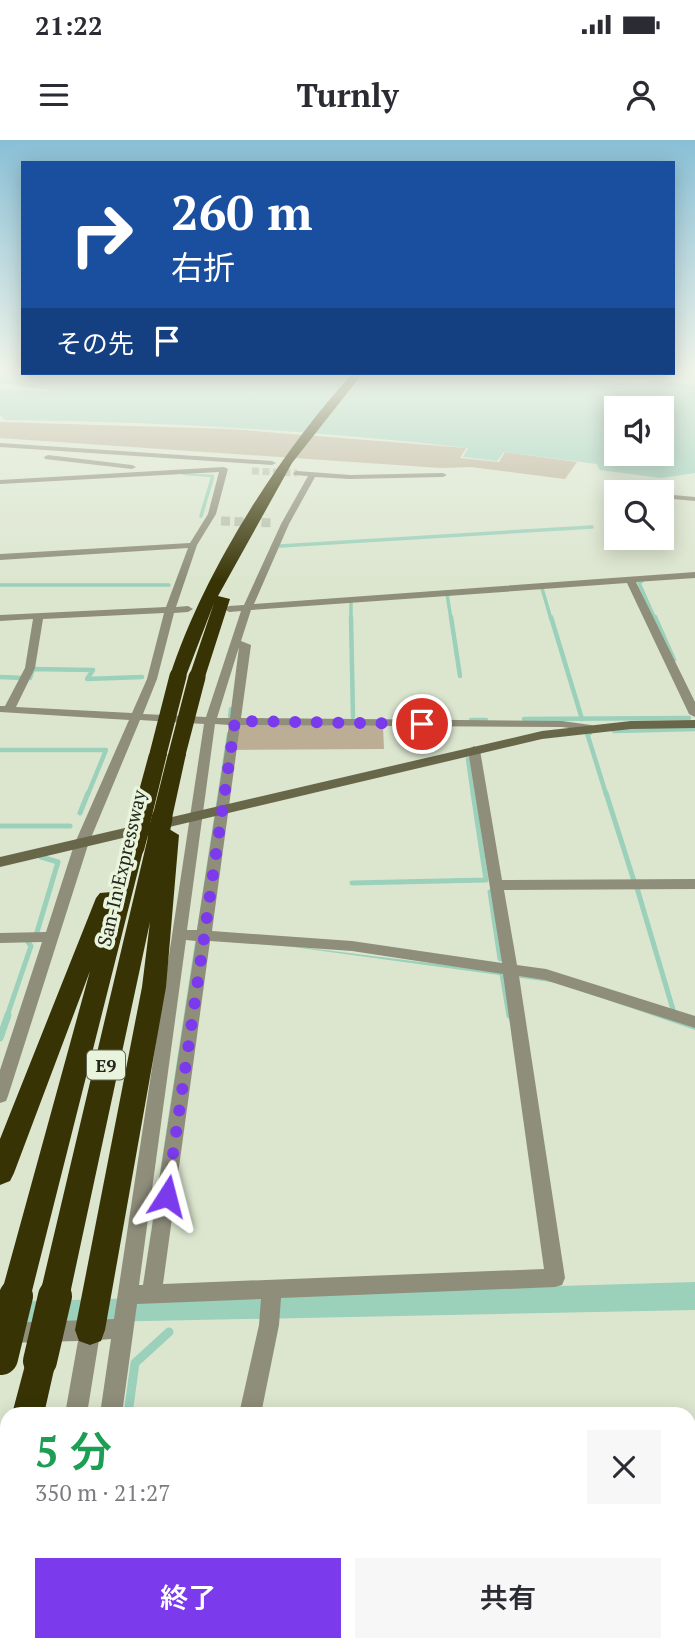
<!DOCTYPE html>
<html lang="ja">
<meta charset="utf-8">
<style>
:root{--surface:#fff;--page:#f7f7f7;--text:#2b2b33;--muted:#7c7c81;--accent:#7c3aed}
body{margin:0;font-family:"PT Serif","Noto Sans JP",serif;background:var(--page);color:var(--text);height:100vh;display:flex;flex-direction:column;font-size:26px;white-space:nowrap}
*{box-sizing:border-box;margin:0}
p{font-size:23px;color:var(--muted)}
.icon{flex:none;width:38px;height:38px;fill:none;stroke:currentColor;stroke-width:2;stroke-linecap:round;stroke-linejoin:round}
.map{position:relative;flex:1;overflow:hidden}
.details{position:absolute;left:0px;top:1267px;width:696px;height:245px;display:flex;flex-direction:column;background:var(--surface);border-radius:21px 21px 0 0;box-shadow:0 4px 18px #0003}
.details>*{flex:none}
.banner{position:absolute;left:21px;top:21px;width:654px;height:214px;border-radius:0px;box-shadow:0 4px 18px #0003;background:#1a4fa0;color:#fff;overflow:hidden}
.buttons{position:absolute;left:604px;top:256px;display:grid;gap:14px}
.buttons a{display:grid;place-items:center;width:70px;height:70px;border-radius:0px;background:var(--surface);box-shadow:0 4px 18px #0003;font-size:35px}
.pin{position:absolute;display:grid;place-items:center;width:60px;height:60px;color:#fff;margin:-30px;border:4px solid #fff;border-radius:50%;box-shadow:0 2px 7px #0007}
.me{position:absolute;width:77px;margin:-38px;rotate:9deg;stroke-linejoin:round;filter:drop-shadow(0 0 5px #0008)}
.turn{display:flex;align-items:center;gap:24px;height:147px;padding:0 35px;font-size:32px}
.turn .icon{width:91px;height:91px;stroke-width:2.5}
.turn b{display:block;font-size:49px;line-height:60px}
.then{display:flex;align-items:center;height:66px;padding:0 35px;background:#0003;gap:14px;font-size:26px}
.round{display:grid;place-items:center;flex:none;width:74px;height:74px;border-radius:0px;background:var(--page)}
.overview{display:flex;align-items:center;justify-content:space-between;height:119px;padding:0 35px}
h1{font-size:42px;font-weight:600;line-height:52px;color:#1e9e55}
.button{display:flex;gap:14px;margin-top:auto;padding:14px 35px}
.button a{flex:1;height:80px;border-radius:0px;background:var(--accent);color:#fff;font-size:28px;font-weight:600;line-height:80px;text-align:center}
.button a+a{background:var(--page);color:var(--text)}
.status{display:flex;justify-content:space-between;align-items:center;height:49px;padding:0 35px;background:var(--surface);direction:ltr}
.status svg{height:19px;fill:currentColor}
header{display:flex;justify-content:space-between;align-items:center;height:91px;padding:0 35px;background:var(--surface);font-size:32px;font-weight:600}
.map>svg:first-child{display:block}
.green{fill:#bcae95}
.water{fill:#9bd0bb;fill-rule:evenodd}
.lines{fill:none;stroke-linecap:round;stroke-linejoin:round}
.stream-far5{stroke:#9bd0bb;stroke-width:2.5}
.stream-far4{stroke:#9bd0bb;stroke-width:3.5}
.stream-far3{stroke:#9bd0bb;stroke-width:4.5}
.stream-far2{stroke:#9bd0bb;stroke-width:5}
.stream-far1{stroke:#9bd0bb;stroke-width:7}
.stream{stroke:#9bd0bb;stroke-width:9}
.street-tunnel-far1{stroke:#b7c0ac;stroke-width:7;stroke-dasharray:7 3.5;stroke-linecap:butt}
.street-tunnel{stroke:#b7c0ac;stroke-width:9;stroke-dasharray:9 4.5;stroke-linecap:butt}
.street{fill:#8f8e7b;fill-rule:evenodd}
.secondary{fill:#68674a;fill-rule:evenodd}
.highway{fill:#373305;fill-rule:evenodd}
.highway-bridge-far3{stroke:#373305;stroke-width:17}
.highway-bridge-far2{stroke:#373305;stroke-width:21}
.highway-bridge-far1{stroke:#373305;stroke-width:26}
.highway-bridge{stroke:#373305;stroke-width:34}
.route{stroke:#7c3aed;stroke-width:12;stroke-dasharray:0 21.6}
.labels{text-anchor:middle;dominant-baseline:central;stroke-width:7;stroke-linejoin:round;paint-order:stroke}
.shield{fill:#e9f4dc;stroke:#5f6457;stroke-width:2}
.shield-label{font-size:18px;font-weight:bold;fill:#24271e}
.street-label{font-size:19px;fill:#24271e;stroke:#e9f4dc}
</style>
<div class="status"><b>21:22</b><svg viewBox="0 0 49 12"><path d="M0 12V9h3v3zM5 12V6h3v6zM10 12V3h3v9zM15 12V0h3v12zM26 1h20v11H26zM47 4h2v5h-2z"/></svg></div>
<header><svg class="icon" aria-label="menu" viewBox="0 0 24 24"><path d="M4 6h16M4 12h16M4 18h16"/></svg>Turnly<svg class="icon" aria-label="person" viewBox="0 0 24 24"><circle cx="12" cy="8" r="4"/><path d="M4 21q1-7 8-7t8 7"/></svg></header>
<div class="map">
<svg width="695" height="1512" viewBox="0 0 695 1512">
<rect width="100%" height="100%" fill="#dce6cf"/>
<g class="green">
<path d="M0,282L230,289L466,308L460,318L499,322L505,312L577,322L565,339L471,327L441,328L0,298Z"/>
<path d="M237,584L383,586L384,609L233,610Z"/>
</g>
<g class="water">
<path d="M0,230L23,233H540L643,244L650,240L695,245V333L661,338L600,330L597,324L504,312L497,321L463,317L468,308C314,291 160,281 5,280L0,275V249L55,251L0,243V234L4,232ZM616,268H662V313H616Z"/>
<path d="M227,592H230L142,1150Z"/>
<path d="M236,799L550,838L695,886V890L558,843L293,807L235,802Z"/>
<path d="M695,1142V1170L0,1184V1162Z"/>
</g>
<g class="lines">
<path class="stream-far5" d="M184,334L213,336L212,340"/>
<g class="stream-far4">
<path d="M201,376L212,339"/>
<path d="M280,406L592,387"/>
<path d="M642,441L639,443L655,479"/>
<path d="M0,445H169"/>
<path d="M541,445L551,479"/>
<path d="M447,454L451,479"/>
<path d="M351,461V479"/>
</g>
<g class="stream-far3">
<path d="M351,477L353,577"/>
<path d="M451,477L460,536"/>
<path d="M551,477L582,579"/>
<path d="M655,477L674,520"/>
<path d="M0,537L23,538"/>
<path d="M30,538L33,529L93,530L87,539L142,537"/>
<path d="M230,576L231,569"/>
<path d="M524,579L689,578"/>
<path d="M471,580H486"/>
<path d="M614,591L695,589"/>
<path d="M590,593H587L606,654"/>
<path d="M0,610H106L88,654"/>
<path d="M468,619L473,654"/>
</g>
<g class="stream-far2">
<path d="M606,653L634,741"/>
<path d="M80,673L88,653"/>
<path d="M0,686H70"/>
<path d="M352,743L486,740L473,653"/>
<path d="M637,748L674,873"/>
<path d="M490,752L500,819"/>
<path d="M37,792L58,722L41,717"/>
<path d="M502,834L509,876"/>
<path d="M7,876L31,806L28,802"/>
</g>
<path class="stream-far1" d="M0,898L8,875"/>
<g class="stream">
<path d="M128,1274L135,1223L169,1192"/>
<path d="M690,1406L695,1389"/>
</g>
<path class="street-tunnel-far1" d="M252,331L297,333"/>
<path class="street-tunnel" d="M221,381L274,383"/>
<g class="street">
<path d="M688,230H695V233L689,231Z"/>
<path d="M0,303L272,321L276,323L272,325L0,307Z"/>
<path d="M48,315L132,325L136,327L132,329L45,319L44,317Z"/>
<path d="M224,327L228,329L216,374L197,405L176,467L188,466L193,469L188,472L174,473L157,539L143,574L206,577L241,471L229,472L224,469L229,466L244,465L281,384L308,336L294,335L293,333L297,331L350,335L443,333L447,335L443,337L350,339L315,337L289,384L254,464L695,432V438L636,442L695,562V577L689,574L627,443L251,470L241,501L251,505L241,578L562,581L591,585L597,588L591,591L562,587L240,585L212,791L352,801L502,823L468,610L474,606L480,610L502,740L695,739V749L504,750L517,825L546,829L695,876V888L545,840L519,836L565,1138L562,1145L555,1147L281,1158L279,1185L261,1274H239L259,1185L261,1159L137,1164L122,1274H100L111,1199L99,1200L87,1274H65L78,1201L5,1203L0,1201V1185L5,1183L114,1179L204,584L140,580L88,705L8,956L6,961L0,963V930L42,802L0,803V793L46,792L74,705L129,580L0,572V566H5L25,528L33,479L0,481V475L166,467L188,408L0,420V414L190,403L208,374L219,332L0,344V340ZM164,473L147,539L132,573L16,567L35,528L43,479ZM239,507L230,578H217ZM215,584L229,585L197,790H187ZM186,800L196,801L143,1145H139ZM210,801L352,811L503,834L544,1129L163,1144Z"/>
<path d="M662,354L695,357V361L662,358Z"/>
<path d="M695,1406V1445L690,1447V1408Z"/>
<path d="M24,1505H50L49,1512H23Z"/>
<path d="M67,1505H93L92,1512H66Z"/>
<path d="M654,1505H680L678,1512H652Z"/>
</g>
<path class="secondary" d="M695,580V588L631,589L542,599L0,727V717L542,591L631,581Z"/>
<g class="highway">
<path d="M353,233H363L292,323L218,456L230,459L205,537L197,542L189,537L214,463L186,536L178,541L172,539L170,536C203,433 280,312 353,233Z"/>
<path d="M158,609L167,614L150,684L147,688H133L130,684L149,614Z"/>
<path d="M177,609L186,614L172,678L162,684L152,678L168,614Z"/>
<path d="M169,689L179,695L166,847L105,1190L101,1201L90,1205L79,1201L75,1190L142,847L150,782L70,1154L66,1164L55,1168L44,1164L40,1154L148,697L151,693Z"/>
<path d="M134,701L144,707L32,1151L28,1161L17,1165L6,1161L2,1151L90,831L14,1033L10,1041L0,1045V999L96,758L100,753L112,752L124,707Z"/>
<path d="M40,1205L51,1210L56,1221L44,1274H12L29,1210Z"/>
<path d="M7,1350V1413L0,1416V1353Z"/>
</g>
<g class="highway-bridge-far3">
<path d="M158,614L178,536"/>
<path d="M177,614L197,537"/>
</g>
<g class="highway-bridge-far2">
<path d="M158,697L162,678"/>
<path d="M134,707L140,684"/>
</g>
<g class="highway-bridge-far1">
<path d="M15,1157L17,1151"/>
<path d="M54,1157L55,1154"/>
</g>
<g class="highway-bridge">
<path d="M1,1218L16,1156"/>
<path d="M40,1221L55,1156"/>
</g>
</g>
<linearGradient id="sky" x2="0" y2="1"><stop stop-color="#89bfd6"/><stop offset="0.52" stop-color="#eff4e9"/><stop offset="1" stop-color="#eff4e9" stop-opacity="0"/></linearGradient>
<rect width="695" height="442" fill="url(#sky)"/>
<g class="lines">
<path class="route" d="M167,1056L235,581L422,584"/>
</g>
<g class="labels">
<rect class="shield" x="87" y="910.5" width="38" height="29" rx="5"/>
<g class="shield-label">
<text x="106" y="925">E9</text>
</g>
<g class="street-label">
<text transform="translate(121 728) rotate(-77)">San-In Expressway</text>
</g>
</g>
</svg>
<div class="buttons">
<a><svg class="icon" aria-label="sound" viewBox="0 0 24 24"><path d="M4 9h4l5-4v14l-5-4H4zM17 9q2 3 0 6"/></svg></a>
<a><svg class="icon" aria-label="search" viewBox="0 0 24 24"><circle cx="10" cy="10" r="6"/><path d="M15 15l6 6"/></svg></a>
</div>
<div class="pin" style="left:422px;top:584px;background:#d93025"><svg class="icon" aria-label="arrive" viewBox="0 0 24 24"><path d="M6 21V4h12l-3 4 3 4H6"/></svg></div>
<svg class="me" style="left:167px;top:1056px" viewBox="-20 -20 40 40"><path d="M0-17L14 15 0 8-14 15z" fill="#7c3aed" stroke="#fff" stroke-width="4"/></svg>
<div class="banner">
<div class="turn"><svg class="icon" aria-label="right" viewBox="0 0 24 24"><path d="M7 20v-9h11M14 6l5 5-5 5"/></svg><div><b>260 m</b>右折</div></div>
<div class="then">その先<svg class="icon" aria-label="arrive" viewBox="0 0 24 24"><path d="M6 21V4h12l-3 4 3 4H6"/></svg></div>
</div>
<section class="details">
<div class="overview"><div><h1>5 分</h1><p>350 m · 21:27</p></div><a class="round"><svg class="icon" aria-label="close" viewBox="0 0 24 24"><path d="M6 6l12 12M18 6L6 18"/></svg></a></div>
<div class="button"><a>終了</a><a>共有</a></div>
</section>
</div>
